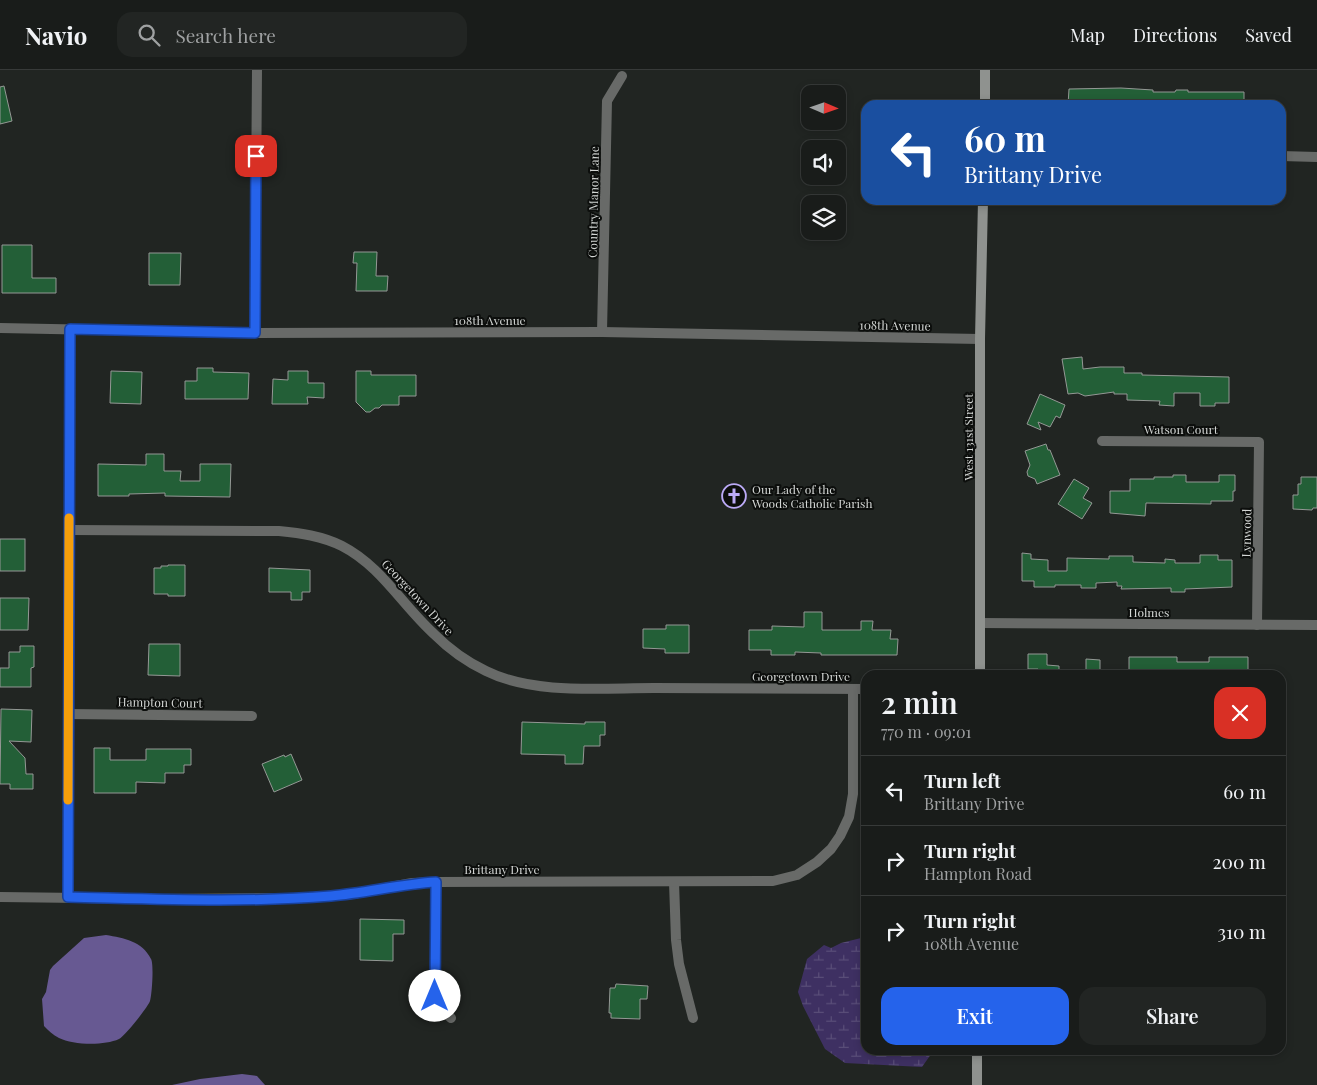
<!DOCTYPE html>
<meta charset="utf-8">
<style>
:root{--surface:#191c1a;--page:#222523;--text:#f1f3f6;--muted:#9fa1a2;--line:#373a39;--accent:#2563eb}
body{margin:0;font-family:"Playfair Display",serif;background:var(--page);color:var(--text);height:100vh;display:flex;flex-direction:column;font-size:19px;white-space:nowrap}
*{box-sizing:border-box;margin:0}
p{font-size:16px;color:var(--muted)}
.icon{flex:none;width:28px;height:28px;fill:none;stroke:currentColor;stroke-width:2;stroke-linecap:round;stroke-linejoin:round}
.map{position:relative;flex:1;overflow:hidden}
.sheet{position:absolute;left:861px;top:600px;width:425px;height:385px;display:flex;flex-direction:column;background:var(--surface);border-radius:15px;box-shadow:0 2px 8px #0003,0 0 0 1px var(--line)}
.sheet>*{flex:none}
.guide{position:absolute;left:861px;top:30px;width:425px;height:105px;border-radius:15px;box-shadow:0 2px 8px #0003,0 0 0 1px var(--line);background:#1a4fa0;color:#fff;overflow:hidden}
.needle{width:32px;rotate:92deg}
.fabs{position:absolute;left:801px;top:15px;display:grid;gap:10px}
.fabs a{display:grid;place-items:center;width:45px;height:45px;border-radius:10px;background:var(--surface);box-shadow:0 2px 8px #0003,0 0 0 1px var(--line);font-size:25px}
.pin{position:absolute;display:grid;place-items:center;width:42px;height:42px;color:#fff;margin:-21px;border-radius:10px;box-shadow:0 2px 8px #0006}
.me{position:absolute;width:55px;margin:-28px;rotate:0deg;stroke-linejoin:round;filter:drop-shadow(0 0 4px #0008)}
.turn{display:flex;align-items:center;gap:18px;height:105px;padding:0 20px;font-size:22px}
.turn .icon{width:65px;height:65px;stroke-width:2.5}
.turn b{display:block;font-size:35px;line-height:42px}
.round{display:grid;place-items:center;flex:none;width:52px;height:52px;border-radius:15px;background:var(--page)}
.headline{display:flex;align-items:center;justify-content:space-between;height:85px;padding:0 20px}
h1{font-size:30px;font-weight:600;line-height:38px}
.primary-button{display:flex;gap:10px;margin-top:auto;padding:10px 20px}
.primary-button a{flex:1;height:58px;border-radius:15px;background:var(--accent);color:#fff;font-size:20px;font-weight:600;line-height:58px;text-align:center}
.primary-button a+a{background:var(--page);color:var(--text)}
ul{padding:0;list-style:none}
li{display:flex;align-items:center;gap:15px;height:70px;padding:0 20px;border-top:1px solid var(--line)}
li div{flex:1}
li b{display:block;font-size:19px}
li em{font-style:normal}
header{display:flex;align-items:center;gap:30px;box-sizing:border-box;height:70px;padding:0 25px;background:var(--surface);border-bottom:1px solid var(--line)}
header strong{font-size:24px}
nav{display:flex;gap:28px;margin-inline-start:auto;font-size:18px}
.search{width:350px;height:45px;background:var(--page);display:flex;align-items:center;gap:12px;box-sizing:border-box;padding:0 18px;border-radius:15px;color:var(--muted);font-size:19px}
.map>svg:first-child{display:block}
.wetland{fill:url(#wetland-marsh)}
.water{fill:#675992}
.building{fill:#235f37;stroke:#949895}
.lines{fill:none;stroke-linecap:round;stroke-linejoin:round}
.street{stroke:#686a68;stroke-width:10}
.secondary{stroke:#8f928f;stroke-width:10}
.route-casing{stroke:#184099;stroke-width:12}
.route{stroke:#2563eb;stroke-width:9}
.slow{stroke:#f59e0b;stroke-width:9}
.labels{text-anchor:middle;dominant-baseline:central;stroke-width:4;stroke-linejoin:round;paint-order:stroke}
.street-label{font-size:12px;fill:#d3d6d4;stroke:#0c0e0c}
.poi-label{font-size:12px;fill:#d3d6d4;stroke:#0c0e0c;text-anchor:start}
</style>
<header>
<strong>Navio</strong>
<div class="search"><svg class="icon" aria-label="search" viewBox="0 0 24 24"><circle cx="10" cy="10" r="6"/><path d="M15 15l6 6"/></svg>Search here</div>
<nav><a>Map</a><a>Directions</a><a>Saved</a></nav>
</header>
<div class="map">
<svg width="1317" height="1015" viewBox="0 0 1317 1015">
<defs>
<pattern id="wetland-marsh" width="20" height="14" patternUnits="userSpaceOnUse" patternTransform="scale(1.25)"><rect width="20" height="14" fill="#3e3062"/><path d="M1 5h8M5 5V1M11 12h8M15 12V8" fill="none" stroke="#594d78"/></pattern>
</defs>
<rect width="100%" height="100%" fill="#212522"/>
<path class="wetland" d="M861,868L866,873V980H934L922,997L845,993L825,979L803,936L798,922L807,889L824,875L831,878L841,873Z"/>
<g class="water">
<path d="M106,865C124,868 142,871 151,889C154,894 152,924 150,931C148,937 125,966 119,969C104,976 73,975 59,968C53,965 48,960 44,956L42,929L46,922L50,900L53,896L84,868Z"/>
<path d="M242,1004L257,1006L265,1015H172L200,1009Z"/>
</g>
<g class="building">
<path d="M4,16L12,51L0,54V17Z"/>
<path d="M1121,18L1153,20V22H1175L1176,20H1188V22H1244V35H1068L1069,19Z"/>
<path d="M2,175H32V208H56V223H2Z"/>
<path d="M354,182H377L376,206H388L387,221H356L357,193H353Z"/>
<path d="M149,183H181L180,215H149Z"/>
<path d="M1082,287L1083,299L1100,297H1124V303H1142V305L1229,307V333H1215V336H1200V323H1174V336L1159,335L1160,331L1127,330V324H1114V322L1085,326L1078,323L1068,324L1062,289Z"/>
<path d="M197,298H213V302L249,303L248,329H185V311H197Z"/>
<path d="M111,301L142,302L141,334L110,333Z"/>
<path d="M288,301H308V313H324V328L307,327L308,334H272L273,309L288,310Z"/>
<path d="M356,301H371V305H416V326H399V335H382L379,338H375L370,342H366L356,332Z"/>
<path d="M1040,324L1065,335L1060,348L1056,346L1050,357L1038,352L1041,360L1027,354Z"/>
<path d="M1046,374L1048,380H1050L1060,405L1037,414L1035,409L1028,406L1027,402L1030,395L1025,381Z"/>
<path d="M146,384H164V401H181L180,411H200V394H231L230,427L165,426V423L129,424V426H98V394L146,395Z"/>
<path d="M1173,405H1186V412H1219V405H1235V421H1233V431H1211V434L1146,433L1145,446L1110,443V421H1130V409H1154V407H1173Z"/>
<path d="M1301,407H1317V438H1313L1312,440L1293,439V425H1298V414H1301Z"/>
<path d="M1074,409L1089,418L1083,428L1092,433L1082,449L1058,434Z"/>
<rect x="0" y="469" width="25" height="32"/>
<path d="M1022,483L1031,484V489L1048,490V501H1067V488L1109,489V486H1133V492L1165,493V489L1175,490V493H1200V485H1218V490H1232V517L1185,519V522H1171V518L1121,519L1122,516H1117V512L1096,513V518H1081V515H1055V517H1034V511H1022Z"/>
<path d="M168,495H185V526H168V524H154V498H161V496H168Z"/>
<path d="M269,498L310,500V522H302V530H291V522H269Z"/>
<path d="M0,528H29L28,560H0Z"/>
<path d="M804,542H822V560H861V551H873L872,560H891L890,569H898L897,585H821V583L795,582V585H771V580H749V560H772V556L804,557Z"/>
<path d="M666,555H689V583H665V579L643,578V559H666Z"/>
<path d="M149,574H180V606L148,605Z"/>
<path d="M20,576H34V597L31,598V617H0V598H9V582H20Z"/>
<path d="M1028,584H1047V595L1059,596V605H1038V599H1028Z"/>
<path d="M1129,587H1177V592H1209V587H1248V600H1241V605H1129Z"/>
<path d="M1086,589L1100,590V605H1086Z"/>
<path d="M1,639L32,640L31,672L9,671L25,688L26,704H33V719H10V714H0Z"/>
<path d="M522,652L585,654V652H605V665H600V676H584L583,694H565V685L521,684Z"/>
<path d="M94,678H110V690H146V679H191V695H184V703H165V713L136,712V723H94Z"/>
<path d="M291,684L302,710L274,722L262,694L284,685L285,687Z"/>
<path d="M360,849L404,850V864H393V891L360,890Z"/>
<path d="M616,914L648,916L647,929H640V949L611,948V943H609L610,918H615Z"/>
</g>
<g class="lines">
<g class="street">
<path d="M1281,86L1317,87"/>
<path d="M0,258L255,263L602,262L980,269"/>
<path d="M602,262L607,31L622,6"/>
<path d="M255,263L257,0"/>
<path d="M1102,371L1259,372L1257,555"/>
<path d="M69,460L279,461C300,463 322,466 342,476C381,496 402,535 434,564C449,579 467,592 486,601C534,625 601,618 654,618C725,618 796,618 866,619"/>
<path d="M980,553L1317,555"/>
<path d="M68,644L252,646"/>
<path d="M436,812L435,925L441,939L451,948"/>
<path d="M674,812L676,870L679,894L693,948"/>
<path d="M0,827L162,829L301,828L353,824L412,813L436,812L773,811L797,805L817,792L831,779L840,766L849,747L853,724V619"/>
<path d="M68,827L70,259"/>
</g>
<g class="secondary">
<path d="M985,35V0"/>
<path d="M980,605V269L983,130"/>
<path d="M977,1015V980"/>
</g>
</g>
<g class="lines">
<g class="route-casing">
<path id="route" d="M256,86L255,263L70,259L68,827C155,829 244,833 331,826C366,823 401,814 436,812L435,926"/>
</g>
<use href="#route" class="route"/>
<path class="slow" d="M68,730L69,448"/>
</g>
<defs>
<g id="church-ring" transform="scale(1.25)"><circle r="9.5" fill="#0c0e0c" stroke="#bbaaf6" stroke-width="1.5"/><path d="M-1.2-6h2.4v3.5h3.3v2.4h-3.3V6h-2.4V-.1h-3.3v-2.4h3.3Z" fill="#bbaaf6"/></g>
</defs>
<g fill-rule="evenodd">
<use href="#church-ring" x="734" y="426"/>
</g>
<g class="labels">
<g class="street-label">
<text transform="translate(593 132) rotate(-89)">Country Manor Lane</text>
<text x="490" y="250">108th Avenue</text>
<text transform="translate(895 255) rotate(1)">108th Avenue</text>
<text x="1181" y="359">Watson Court</text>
<text transform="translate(968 367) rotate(-90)">West 131st Street</text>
<text transform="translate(1246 463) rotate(-89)">Lynwood</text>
<text transform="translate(418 527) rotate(47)">Georgetown Drive</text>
<text x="1149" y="542">Holmes</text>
<text x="801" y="606">Georgetown Drive</text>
<text transform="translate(160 632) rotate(1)">Hampton Court</text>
<text x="502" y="799">Brittany Drive</text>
</g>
<g class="poi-label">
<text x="752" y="419">Our Lady of the<tspan x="752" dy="14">Woods Catholic Parish</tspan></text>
</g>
</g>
</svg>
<div class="fabs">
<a><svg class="needle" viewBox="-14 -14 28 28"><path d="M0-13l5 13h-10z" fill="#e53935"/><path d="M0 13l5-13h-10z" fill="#9fa1a2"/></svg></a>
<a><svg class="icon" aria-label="sound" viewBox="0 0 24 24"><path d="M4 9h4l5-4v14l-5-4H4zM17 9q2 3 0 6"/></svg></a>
<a><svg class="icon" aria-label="layers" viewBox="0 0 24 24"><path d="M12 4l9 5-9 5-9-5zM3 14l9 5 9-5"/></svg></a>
</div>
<div class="pin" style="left:256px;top:86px;background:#d93025"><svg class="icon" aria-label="arrive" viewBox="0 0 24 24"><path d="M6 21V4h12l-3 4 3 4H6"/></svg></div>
<svg class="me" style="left:435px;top:926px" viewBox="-20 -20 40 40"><circle r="19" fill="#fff"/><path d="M0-13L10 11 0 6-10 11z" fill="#2563eb"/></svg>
<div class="guide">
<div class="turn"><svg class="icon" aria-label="left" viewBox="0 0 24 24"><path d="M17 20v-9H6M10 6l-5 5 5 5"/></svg><div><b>60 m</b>Brittany Drive</div></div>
</div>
<section class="sheet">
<div class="headline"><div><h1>2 min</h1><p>770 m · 09:01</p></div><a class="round" style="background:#d93025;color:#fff"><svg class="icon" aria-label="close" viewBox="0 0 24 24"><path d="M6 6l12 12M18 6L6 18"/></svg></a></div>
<ul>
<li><svg class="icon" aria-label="left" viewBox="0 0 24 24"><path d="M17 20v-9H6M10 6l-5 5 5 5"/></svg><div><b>Turn left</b><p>Brittany Drive</p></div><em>60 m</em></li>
<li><svg class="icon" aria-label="right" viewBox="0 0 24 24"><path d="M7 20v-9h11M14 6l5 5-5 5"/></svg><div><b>Turn right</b><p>Hampton Road</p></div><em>200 m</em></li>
<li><svg class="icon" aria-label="right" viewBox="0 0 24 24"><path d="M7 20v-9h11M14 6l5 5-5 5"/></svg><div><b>Turn right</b><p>108th Avenue</p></div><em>310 m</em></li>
</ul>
<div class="primary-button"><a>Exit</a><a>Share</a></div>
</section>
</div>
